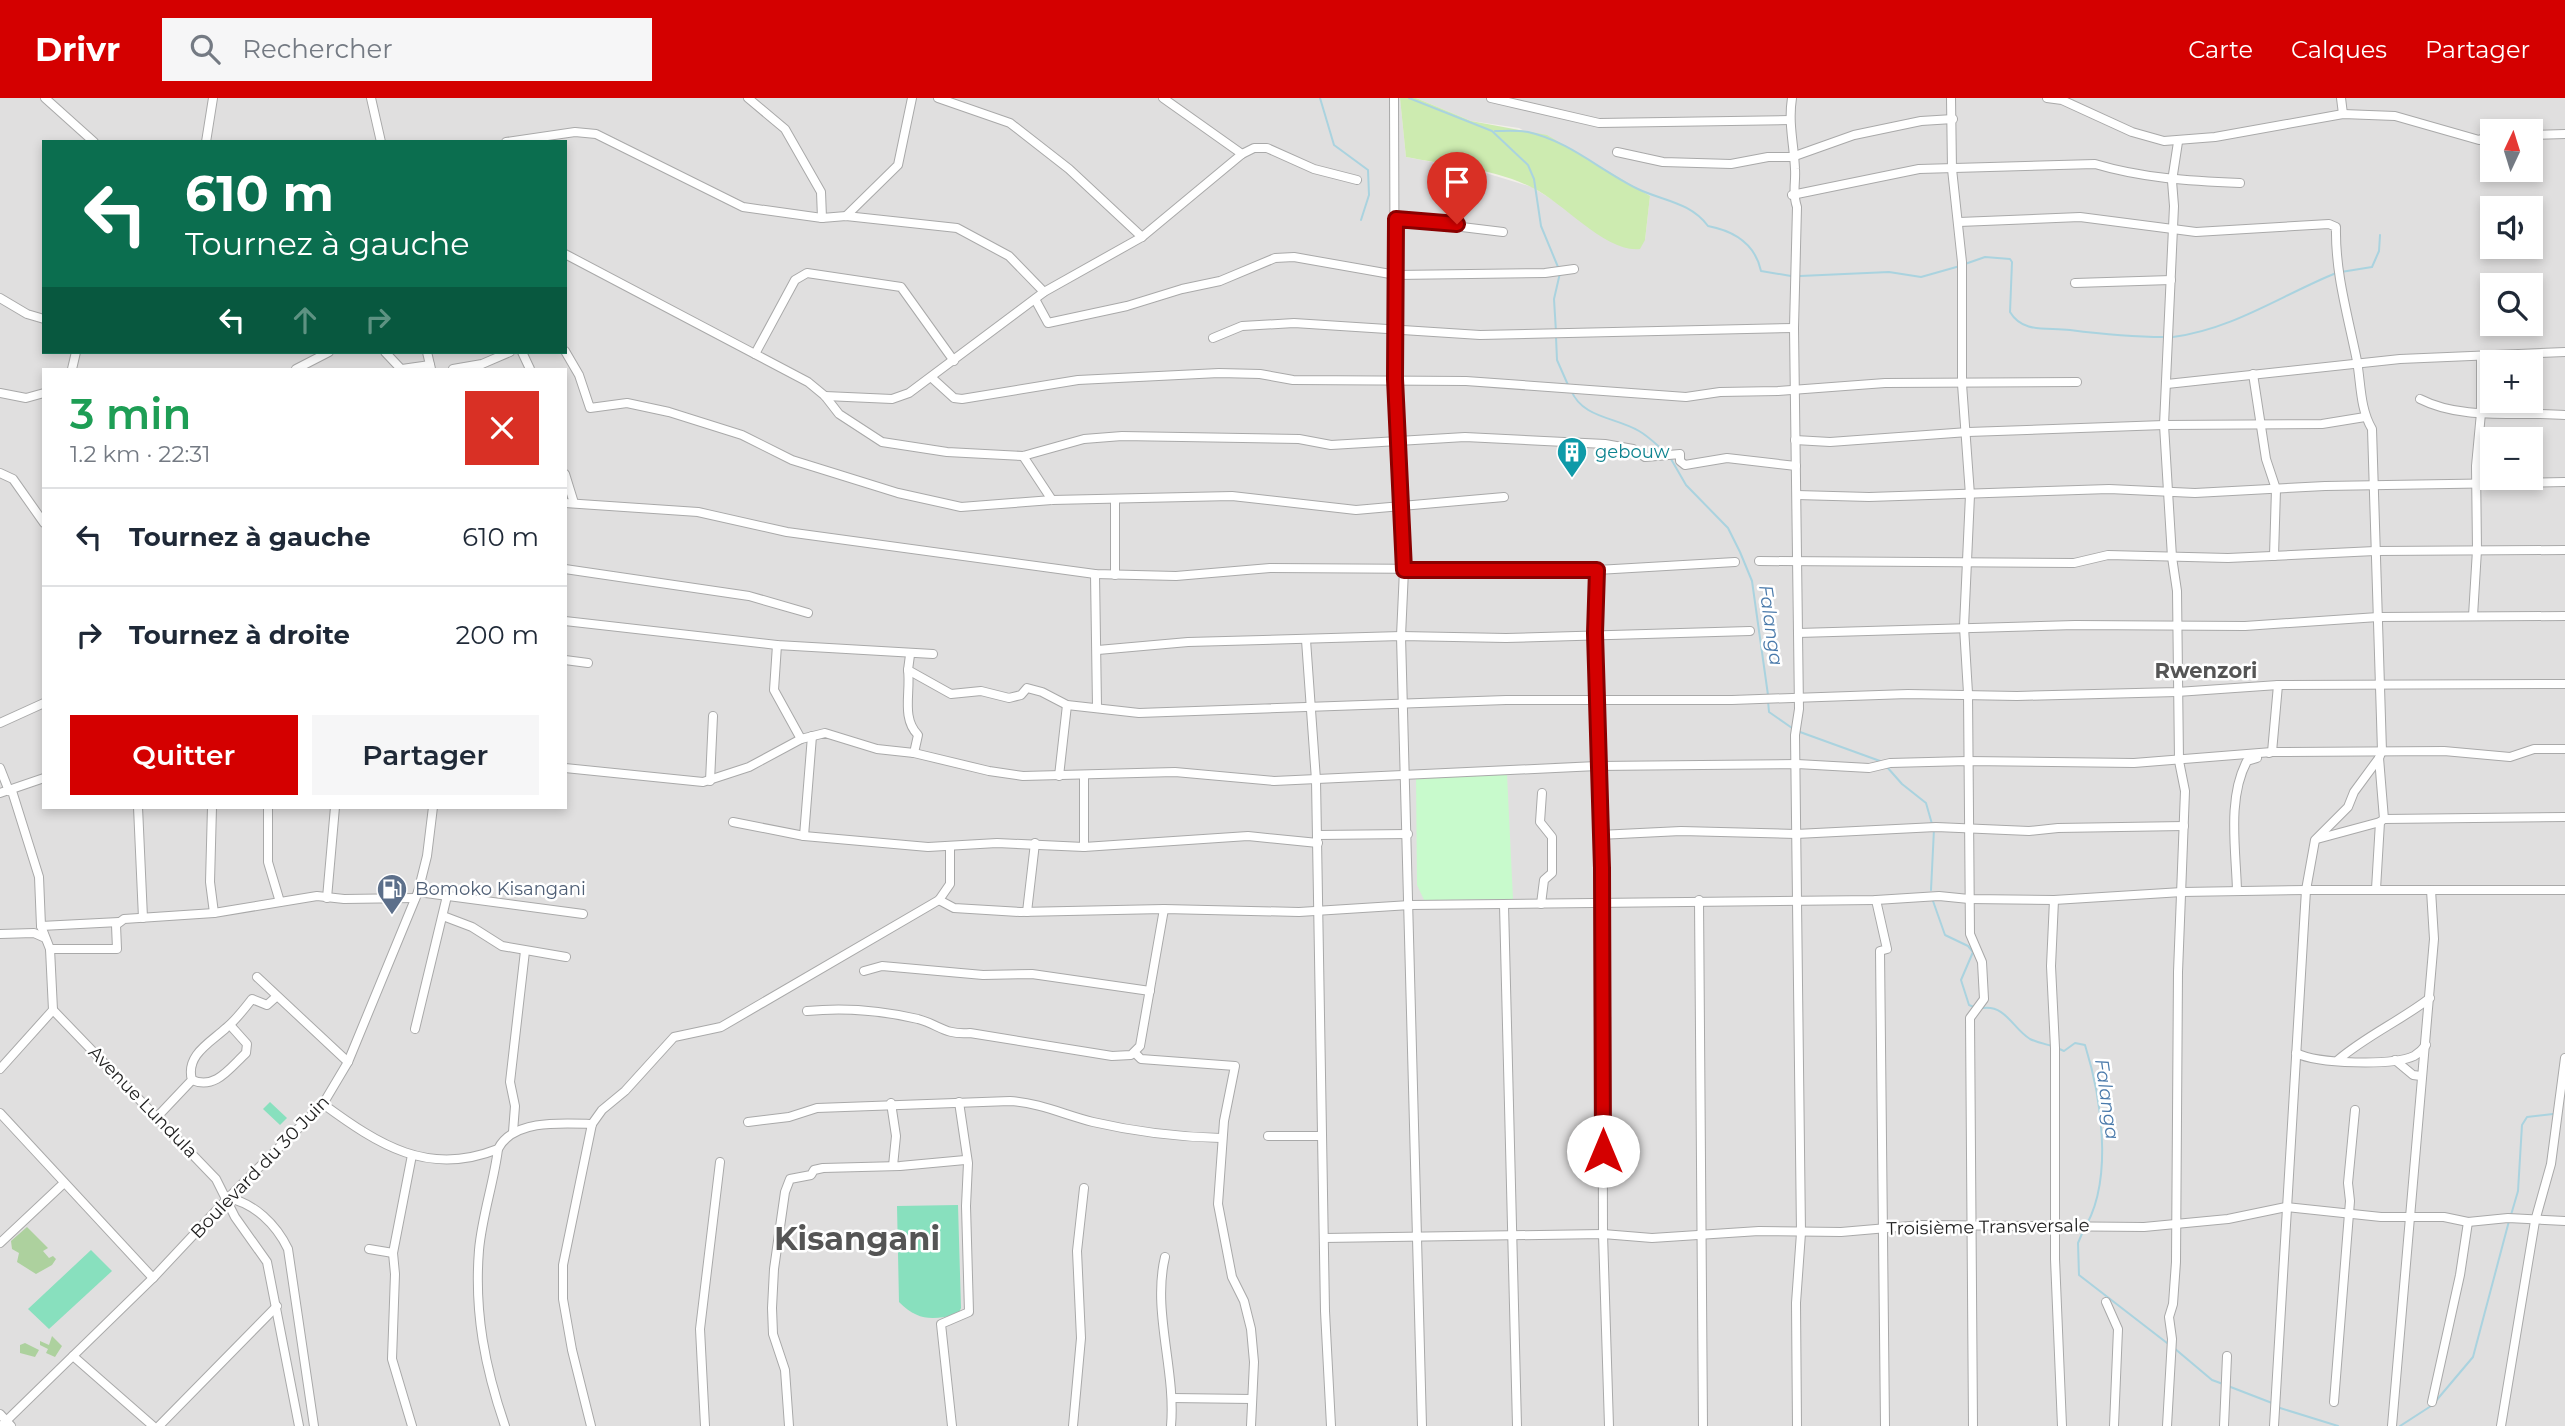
<!DOCTYPE html>
<html lang="fr">
<meta charset="utf-8">
<style>
:root{--surface:#fff;--page:#f6f6f7;--text:#1f2937;--muted:#747a83;--line:#e0e1e3;--accent:#d40000}
body{margin:0;font-family:Montserrat,sans-serif;background:var(--page);color:var(--text);height:100vh;display:flex;flex-direction:column;font-size:26px;white-space:nowrap}
*{box-sizing:border-box;margin:0}
p{font-size:23px;color:var(--muted)}
.icon{flex:none;width:38px;height:38px;fill:none;stroke:currentColor;stroke-width:2;stroke-linecap:round;stroke-linejoin:round}
.map{position:relative;flex:1;overflow:hidden}
.panel{position:absolute;left:42px;top:270px;width:525px;height:441px;display:flex;flex-direction:column;background:var(--surface);border-radius:0px;box-shadow:0 4px 10px #0003}
.panel>*{flex:none}
.banner{position:absolute;left:42px;top:42px;width:525px;height:214px;border-radius:0px;box-shadow:0 4px 10px #0003;background:#0b6e4f;color:#fff;overflow:hidden}
.needle{width:46px;rotate:4deg}
.tools{position:absolute;left:2480px;top:21px;display:grid;gap:14px}
.tools a{display:grid;place-items:center;width:63px;height:63px;border-radius:0px;background:var(--surface);box-shadow:0 4px 10px #0003;font-size:35px}
.pin{position:absolute;display:grid;place-items:center;width:60px;height:60px;color:#fff;margin:-72px -30px;border-radius:50% 50% 50% 0;rotate:-45deg;box-shadow:0 0 7px #0007}
.pin .icon{rotate:45deg}
.me{position:absolute;width:77px;margin:-38px;rotate:0deg;stroke-linejoin:round;filter:drop-shadow(0 0 5px #0008)}
.turn{display:flex;align-items:center;gap:24px;height:147px;padding:0 28px;font-size:32px}
.turn .icon{width:91px;height:91px;stroke-width:2.5}
.turn b{display:block;font-size:49px;line-height:60px}
.lanes{display:flex;align-items:center;height:66px;padding:0 28px;background:#0003;justify-content:center;gap:35px;direction:ltr}
.lanes .off{opacity:.35}
.round{display:grid;place-items:center;flex:none;width:74px;height:74px;border-radius:0px;background:var(--page)}
.overview{display:flex;align-items:center;justify-content:space-between;height:119px;padding:0 28px}
h1{font-size:42px;font-weight:600;line-height:52px;color:#1e9e55}
.action{display:flex;gap:14px;margin-top:auto;padding:14px 28px}
.action a{flex:1;height:80px;border-radius:0px;background:var(--accent);color:#fff;font-size:28px;font-weight:600;line-height:80px;text-align:center}
.action a+a{background:var(--page);color:var(--text)}
ul{padding:0;list-style:none}
li{display:flex;align-items:center;gap:21px;height:98px;padding:0 28px;border-top:2px solid var(--line)}
li div{flex:1}
li b{display:block;font-size:26px}
li em{font-style:normal}
header{display:flex;align-items:center;gap:42px;box-sizing:border-box;height:98px;padding:0 35px;background:var(--accent);color:#fff}
header strong{font-size:33px}
nav{display:flex;gap:38px;margin-inline-start:auto;font-size:24px}
.search{width:490px;height:63px;background:var(--page);display:flex;align-items:center;gap:18px;box-sizing:border-box;padding:0 24px;border-radius:0px;color:var(--muted);font-size:26px}
.map>svg:first-child{display:block}
.residential{fill:#e0dfdf;fill-rule:evenodd}
.grass{fill:#cdebb0}
.forest{fill:#add19e}
.park{fill:#c8facc}
.pitch{fill:#88e0be}
.lines{fill:none;stroke-linecap:round;stroke-linejoin:round}
.stream{stroke:#aad3df;stroke-width:2}
.minor-casing{stroke:#a9a9a9;stroke-width:10}
.minor{stroke:#fff;stroke-width:8}
.route-casing{stroke:#8a0000;stroke-width:18}
.route{stroke:#d40000;stroke-width:12}
.labels{text-anchor:middle;dominant-baseline:central;stroke-width:5;stroke-linejoin:round;paint-order:stroke}
.culture-label{font-size:18px;fill:#0d838f;stroke:#fff;text-anchor:start}
.service-label{font-size:18px;fill:#4e5e75;stroke:#fff;text-anchor:start}
.street-label{font-size:18px;fill:#222;stroke:#fff}
.water-label{font-size:19px;font-style:italic;fill:#4a7aab;stroke:#fff}
.quarter-label{font-size:21px;font-weight:bold;fill:#555;stroke:#fff}
.town-label{font-size:32px;font-weight:bold;fill:#555;stroke:#fff}
</style>
<header>
<strong>Drivr</strong>
<div class="search"><svg class="icon" aria-label="search" viewBox="0 0 24 24"><circle cx="10" cy="10" r="6"/><path d="M15 15l6 6"/></svg>Rechercher</div>
<nav><a>Carte</a><a>Calques</a><a>Partager</a></nav>
</header>
<div class="map">
<svg width="2565" height="1328" viewBox="0 0 2565 1328">
<rect width="100%" height="100%" fill="#f2efe9"/>
<path class="residential" d="M0,0H1400L1406,59L1479,73L1532,89L1570,113L1645,142L1650,98L1519,30L1471,23L1416,0H2565V1328H0ZM2492,33H2530V72H2492ZM44,44H565V254H44ZM2492,110H2530V149H2492ZM2492,187H2530V226H2492ZM2492,264H2530V303H2492ZM44,271H565V709H44ZM2492,341H2530V380H2492Z"/>
<path class="grass" d="M1400,0H1416L1471,23L1547,37L1650,98L1645,142L1640,151C1606,155 1564,105 1533,90C1496,71 1447,67 1406,59Z"/>
<g class="forest">
<path d="M27,1129L48,1150L43,1153L49,1160L53,1158L56,1161L52,1167L36,1176L17,1164L19,1155L12,1151L11,1143Z"/>
<path d="M52,1238L62,1248L55,1259L46,1255L48,1251L40,1247V1243L49,1247Z"/>
<path d="M25,1245L39,1252L35,1259L20,1255V1247Z"/>
</g>
<path class="park" d="M1507,676L1513,801L1424,802L1417,787L1416,679Z"/>
<g class="pitch">
<path d="M270,1004L287,1020L280,1027L263,1011Z"/>
<path d="M958,1107L961,1210L958,1217C932,1221 919,1224 899,1204L897,1108Z"/>
<path d="M91,1152L112,1173L49,1231L28,1211Z"/>
</g>
<g class="lines">
<g class="stream">
<path d="M1320,0L1334,47L1368,72L1369,97L1361,122"/>
<path d="M1409,0L1492,33L1528,67L1534,81L1541,128L1558,169"/>
<path d="M1495,33C1505,33 1518,32 1528,34C1569,43 1601,73 1638,91C1663,103 1690,104 1708,128C1734,133 1755,145 1761,173L1791,178"/>
<path d="M1965,166L1985,159L2010,161L2012,164L2010,214C2023,236 2048,229 2070,232C2101,236 2131,239 2164,239"/>
<path d="M2341,174L2372,169L2379,153L2380,137"/>
<path d="M1800,178L1889,174L1921,179L1960,168"/>
<path d="M1556,234L1554,201L1560,175"/>
<path d="M1556,239L1557,262L1568,287"/>
<path d="M2173,239C2233,231 2280,198 2336,175"/>
<path d="M1571,292C1582,320 1615,319 1639,333C1648,338 1657,347 1665,354"/>
<path d="M1671,361L1686,387L1728,430L1740,454L1752,483L1768,597"/>
<path d="M1768,603L1769,614L1792,630"/>
<path d="M1800,634L1880,663"/>
<path d="M1887,669L1902,686L1926,705L1932,726"/>
<path d="M1931,792L1934,731"/>
<path d="M1933,803L1945,837L1968,848L1973,854L1961,882L1969,907L1974,909"/>
<path d="M1983,910C2006,907 2013,931 2030,941C2036,944 2045,946 2052,948"/>
<path d="M2057,950L2064,953L2075,945L2085,947C2101,998 2113,1077 2087,1126"/>
<path d="M2511,1117L2518,1093L2522,1027L2527,1019L2553,1016"/>
<path d="M2084,1131L2078,1145L2079,1177L2167,1245"/>
<path d="M2174,1250L2212,1282L2223,1286"/>
<path d="M2228,1288L2272,1305"/>
<path d="M2435,1304L2473,1259L2509,1123"/>
<path d="M2280,1310L2338,1328"/>
<path d="M2400,1328L2431,1308"/>
</g>
<g class="minor-casing">
<g id="minor">
<path d="M45,0L94,44"/>
<path d="M371,0L381,44"/>
<path d="M748,0L785,31L821,94L822,120"/>
<path d="M938,0L1010,25L1069,71L1142,139"/>
<path d="M1163,0L1242,56"/>
<path d="M1394,0L1395,281L1404,472L1401,538L1422,1328"/>
<path d="M1491,0L1599,25L1790,22"/>
<path d="M1792,0C1788,25 1794,47 1795,71C1796,85 1792,95 1797,109L1794,230L1799,611L1795,637L1801,1135L1796,1205L1797,1328"/>
<path d="M1951,0L1952,71L1962,164V286L1970,397L1964,529L1968,595L1970,836L1982,864L1984,901L1970,920L1973,1328"/>
<path d="M2047,0L2062,2L2132,34L2164,43L2215,39L2343,16L2395,18L2479,42L2492,37"/>
<path d="M2341,0L2343,16"/>
<path d="M2530,37L2565,36"/>
<path d="M206,44L213,0"/>
<path d="M506,44L575,34L596,36L743,109L822,120L846,118L957,130L1009,158L1044,194"/>
<path d="M1617,54L1663,64L1731,66L1768,59H1792L1854,37L1921,23L1953,21"/>
<path d="M1792,97L1919,71L2095,66C2142,80 2189,83 2240,85"/>
<path d="M846,118L898,67L912,0"/>
<path d="M1396,121L1503,134"/>
<path d="M1959,124L2080,119L2196,134L2329,126L2336,129C2335,175 2348,218 2357,263C2361,286 2360,311 2372,331L2382,653L2379,660L2384,721L2380,724L2376,791"/>
<path d="M565,156L808,284L825,298L839,316L882,344L947,354L1023,358L1084,341L1122,338L1299,341L1331,347L1465,339L1605,346L1633,351L1645,359L1680,356V363L1685,367L1727,360L1796,368"/>
<path d="M2075,185L2171,182"/>
<path d="M0,200L27,216L44,221"/>
<path d="M1036,203L1048,225L1127,208L1182,191L1220,183L1275,160L1294,159L1396,177L1545,175L1574,171"/>
<path d="M1213,240L1242,228L1294,225L1480,237L1794,230"/>
<path d="M565,253L579,277L590,310L627,305L669,314L742,337L792,362L898,395L961,409L1052,402L1232,398L1356,412L1504,399"/>
<path d="M385,254L401,271"/>
<path d="M427,254L431,271"/>
<path d="M522,254L530,271"/>
<path d="M755,256L795,182L807,175L901,189L954,263"/>
<path d="M72,271L76,254"/>
<path d="M296,271L329,254"/>
<path d="M402,271L430,267"/>
<path d="M453,271L482,266L510,254"/>
<path d="M2253,276L2266,361L2276,391L2274,458"/>
<path d="M932,280L954,300L962,301L1078,282L1219,275L1260,276L1293,282L1466,283L1686,299L1720,294L1778,293L1885,285L2077,284"/>
<path d="M2167,286L2400,261L2565,254"/>
<path d="M0,295L26,300L44,295"/>
<path d="M825,298L892,301L909,295L1044,194L1142,139L1242,56L1254,50H1267L1314,71L1357,82"/>
<path d="M2420,301C2463,323 2518,313 2565,317"/>
<path d="M1795,342L1830,344L1968,334L2164,327L2322,326L2365,319"/>
<path d="M1023,358L1052,402"/>
<path d="M0,375L13,381L44,425"/>
<path d="M565,376L574,405"/>
<path d="M1797,397L1869,399L2109,391L2195,395L2325,388L2565,384"/>
<path d="M1115,403V477"/>
<path d="M565,405L698,414L787,434L1095,476L1176,478L1270,470L1597,472L1735,464"/>
<path d="M1759,463L2074,465L2108,457L2228,460L2375,453L2565,452"/>
<path d="M565,471L749,498L808,515"/>
<path d="M1597,472L1595,535L1602,770L1603,1136L1609,1328"/>
<path d="M1095,476L1097,609"/>
<path d="M2473,518L2477,452L2476,368L2481,315V258"/>
<path d="M565,523L777,547L933,556"/>
<path d="M1798,535L2075,527L2245,528L2378,519L2565,518"/>
<path d="M1306,542L1316,682L1325,1213L1331,1328"/>
<path d="M777,547L774,592L801,641"/>
<path d="M1098,552L1188,544L1401,538L1506,540L1750,533"/>
<path d="M910,557L908,572L951,596L981,593L1009,600L1021,597L1027,590L1042,594L1067,607L1139,615L1506,602H1732L1908,596L2017,598L2177,594L2278,587L2565,586"/>
<path d="M565,562L588,565"/>
<path d="M908,572C911,594 901,620 918,637L914,655"/>
<path d="M0,625L44,605"/>
<path d="M2269,655L2272,654L2278,587"/>
<path d="M0,670L9,693"/>
<path d="M565,670L703,684L749,669L801,641L825,635L877,651L914,655L989,673L1023,678L1175,674L1274,683L1597,668L1797,666L1869,670L1890,665L1967,663L2134,665L2272,654L2444,653L2510,659L2534,651H2565"/>
<path d="M1084,677V749"/>
<path d="M1059,678L1067,607"/>
<path d="M710,683L713,618"/>
<path d="M0,695L44,680"/>
<path d="M138,709L143,820"/>
<path d="M212,709L210,784L214,815"/>
<path d="M268,709V764L280,804"/>
<path d="M2384,721L2565,719"/>
<path d="M733,724L804,738L928,749L997,745L1084,749L1248,738L1318,745"/>
<path d="M1318,737L1408,736"/>
<path d="M1599,737L1681,733L1796,736L1936,729L2029,733L2058,730L2184,728"/>
<path d="M804,738L812,638"/>
<path d="M2317,741L2380,724"/>
<path d="M2237,793C2236,752 2227,700 2247,663L2257,660"/>
<path d="M418,794L583,816"/>
<path d="M327,800L335,709"/>
<path d="M939,802L954,810L1020,814L1164,811L1299,814L1410,807L1876,802L1939,798L1969,801L2054,802L2182,794L2306,792H2565"/>
<path d="M1699,802L1703,1328"/>
<path d="M1876,802L1887,851L1880,853L1885,1328"/>
<path d="M2054,802L2051,868L2055,950V1161L2062,1328"/>
<path d="M1541,806L1544,782L1552,775V739L1540,724L1542,695"/>
<path d="M1504,807L1517,1328"/>
<path d="M1027,814L1035,745"/>
<path d="M443,818L472,829L502,848L566,859"/>
<path d="M41,828L119,824"/>
<path d="M0,836L34,835L43,839"/>
<path d="M50,851H117L116,827L124,821L214,815L317,798L344,801L415,800"/>
<path d="M864,873L882,868L983,877L1032,876L1150,893"/>
<path d="M257,879L348,964"/>
<path d="M53,912L216,1081L235,1119L267,1164L299,1328"/>
<path d="M807,913C846,909 880,912 918,921C940,927 944,937 970,935L1112,958L1131,957L1140,948L1164,811"/>
<path d="M415,931L447,798"/>
<path d="M1135,955L1141,961L1235,968L1224,1023L1218,1106L1232,1179L1244,1203L1251,1231L1254,1264L1251,1328"/>
<path d="M2296,955C2318,966 2392,968 2414,958C2419,955 2423,951 2426,947"/>
<path d="M2338,962C2366,938 2400,923 2430,900"/>
<path d="M2395,962L2413,977L2421,978"/>
<path d="M0,971L53,912L50,851L41,828L39,779L12,693"/>
<path d="M192,982C215,992 229,971 246,955L247,946L230,927"/>
<path d="M891,1005L896,1038L893,1068"/>
<path d="M323,1006C379,1047 428,1079 498,1051C513,1021 563,1025 592,1026"/>
<path d="M0,1015L153,1180"/>
<path d="M157,1019L192,982C185,957 211,944 226,930C236,922 245,910 252,901L267,907L276,899"/>
<path d="M748,1024L789,1019L817,1010L1010,1003C1040,1005 1065,1017 1093,1024C1136,1034 1178,1039 1221,1040"/>
<path d="M513,1034L515,1008L510,984L525,853"/>
<path d="M1268,1038H1321"/>
<path d="M498,1051C494,1084 482,1118 479,1152C474,1214 485,1270 505,1328"/>
<path d="M412,1057L393,1155L395,1176L392,1261L412,1328"/>
<path d="M228,1100C254,1105 276,1126 288,1151L314,1328"/>
<path d="M1324,1140L1603,1136L1652,1140L1759,1133L1841,1134L1922,1127L2144,1129L2228,1121L2286,1109L2381,1119H2444L2468,1124L2508,1120L2565,1123"/>
<path d="M0,1145L64,1085"/>
<path d="M369,1151L393,1155"/>
<path d="M1165,1159C1152,1213 1176,1272 1171,1328"/>
<path d="M2106,1204L2118,1231L2114,1328"/>
<path d="M73,1258L153,1328"/>
<path d="M1172,1300L1252,1301"/>
<path d="M2334,1304L2350,1103L2348,1085L2355,1012"/>
<path d="M2432,1304L2460,1177L2468,1124"/>
<path d="M0,1316L11,1328"/>
<path d="M1,1328L153,1180L228,1100L323,1006L348,964L418,794L427,758L433,709"/>
<path d="M159,1328L277,1208"/>
<path d="M591,1328L572,1252L563,1201V1167L592,1026L602,1012L625,993L674,939L721,929L939,802L950,786V749"/>
<path d="M705,1328L700,1231L720,1064"/>
<path d="M789,1328L785,1272L773,1236L772,1210L774,1171L785,1094L790,1081L811,1077L814,1072L823,1070L900,1068L965,1062"/>
<path d="M952,1328L941,1226L969,1214L966,1108L968,1065L959,1004"/>
<path d="M1073,1328L1081,1240L1077,1153L1084,1090"/>
<path d="M2167,1328L2172,1241L2169,1219L2173,1206L2176,1164L2178,874L2185,693L2179,663L2177,493L2172,459L2164,327L2174,108L2172,83L2178,44"/>
<path d="M2224,1328L2227,1258"/>
<path d="M2274,1328L2306,792L2315,742L2348,709L2354,694L2379,660"/>
<path d="M2392,1328L2434,841L2431,792"/>
<path d="M2501,1328L2535,1123L2551,1066L2565,960"/>
</g>
</g>
<use href="#minor" class="minor"/>
</g>
<g class="lines">
<g class="route-casing">
<path id="route" d="M1457,126L1396,121L1395,281L1404,472H1597L1595,535L1602,770L1603,1053"/>
</g>
<use href="#route" class="route"/>
</g>
<defs>
<g id="building-pin" transform="scale(1.575)"><path d="M0 17L-7.5 6A9.5 9.5 0 1 1 7.5 6Z" fill="#0f9aa8" stroke="#fff"/><path d="M-4-6H4V6H1V3H-1V6H-4ZM-2.5-4.3h1.7v1.8h-1.7ZM.8-4.3h1.7v1.8H.8ZM-2.5-1h1.7V.8h-1.7ZM.8-1h1.7V.8H.8Z" fill="#fff"/></g>
<g id="fuel-pin" transform="scale(1.575)"><path d="M0 17L-7.5 6A9.5 9.5 0 1 1 7.5 6Z" fill="#5c6f8a" stroke="#fff"/><path d="M-5.5-6h7V0h2V4h1.3V-2.5L3-4.5l.8-.8L6-3V5H2.5V1h-1V6h-7ZM-4.2-4.7v3.2H.2V-4.7Z" fill="#fff"/></g>
</defs>
<g fill-rule="evenodd">
<use href="#building-pin" x="1572" y="354"/>
<use href="#fuel-pin" x="392" y="791"/>
</g>
<g class="labels">
<g class="culture-label">
<text x="1595" y="354">gebouw</text>
</g>
<g class="service-label">
<text x="415" y="791">Bomoko Kisangani</text>
</g>
<g class="street-label">
<text transform="translate(143 1004) rotate(46)">Avenue Lundula</text>
<text transform="translate(260 1069) rotate(-46)">Boulevard du 30 Juin</text>
<text transform="translate(1988 1129) rotate(-1)">Troisième Transversale</text>
</g>
<g class="water-label">
<text transform="translate(1771 527) rotate(82)">Falanga</text>
<text transform="translate(2107 1001) rotate(82)">Falanga</text>
</g>
<g class="quarter-label">
<text x="2206" y="572">Rwenzori</text>
</g>
<g class="town-label">
<text x="857" y="1140">Kisangani</text>
</g>
</g>
</svg>
<div class="tools">
<a><svg class="needle" viewBox="-14 -14 28 28"><path d="M0-13l5 13h-10z" fill="#e53935"/><path d="M0 13l5-13h-10z" fill="#747a83"/></svg></a>
<a><svg class="icon" aria-label="sound" viewBox="0 0 24 24"><path d="M4 9h4l5-4v14l-5-4H4zM17 9q2 3 0 6"/></svg></a>
<a><svg class="icon" aria-label="search" viewBox="0 0 24 24"><circle cx="10" cy="10" r="6"/><path d="M15 15l6 6"/></svg></a>
<a>+</a>
<a>−</a>
</div>
<div class="pin" style="left:1457px;top:126px;background:#d93025"><svg class="icon" aria-label="arrive" viewBox="0 0 24 24"><path d="M6 21V4h12l-3 4 3 4H6"/></svg></div>
<svg class="me" style="left:1603px;top:1053px" viewBox="-20 -20 40 40"><circle r="19" fill="#fff"/><path d="M0-13L10 11 0 6-10 11z" fill="#d40000"/></svg>
<div class="banner">
<div class="turn"><svg class="icon" aria-label="left" viewBox="0 0 24 24"><path d="M17 20v-9H6M10 6l-5 5 5 5"/></svg><div><b>610 m</b>Tournez à gauche</div></div>
<div class="lanes"><svg class="icon" aria-label="left" viewBox="0 0 24 24"><path d="M17 20v-9H6M10 6l-5 5 5 5"/></svg><svg class="icon off" aria-label="ahead" viewBox="0 0 24 24"><path d="M12 20V5M6 11l6-6 6 6"/></svg><svg class="icon off" aria-label="right" viewBox="0 0 24 24"><path d="M7 20v-9h11M14 6l5 5-5 5"/></svg></div>
</div>
<section class="panel">
<div class="overview"><div><h1>3 min</h1><p>1.2 km · 22:31</p></div><a class="round" style="background:#d93025;color:#fff"><svg class="icon" aria-label="close" viewBox="0 0 24 24"><path d="M6 6l12 12M18 6L6 18"/></svg></a></div>
<ul>
<li><svg class="icon" aria-label="left" viewBox="0 0 24 24"><path d="M17 20v-9H6M10 6l-5 5 5 5"/></svg><div><b>Tournez à gauche</b></div><em>610 m</em></li>
<li><svg class="icon" aria-label="right" viewBox="0 0 24 24"><path d="M7 20v-9h11M14 6l5 5-5 5"/></svg><div><b>Tournez à droite</b></div><em>200 m</em></li>
</ul>
<div class="action"><a>Quitter</a><a>Partager</a></div>
</section>
</div>
